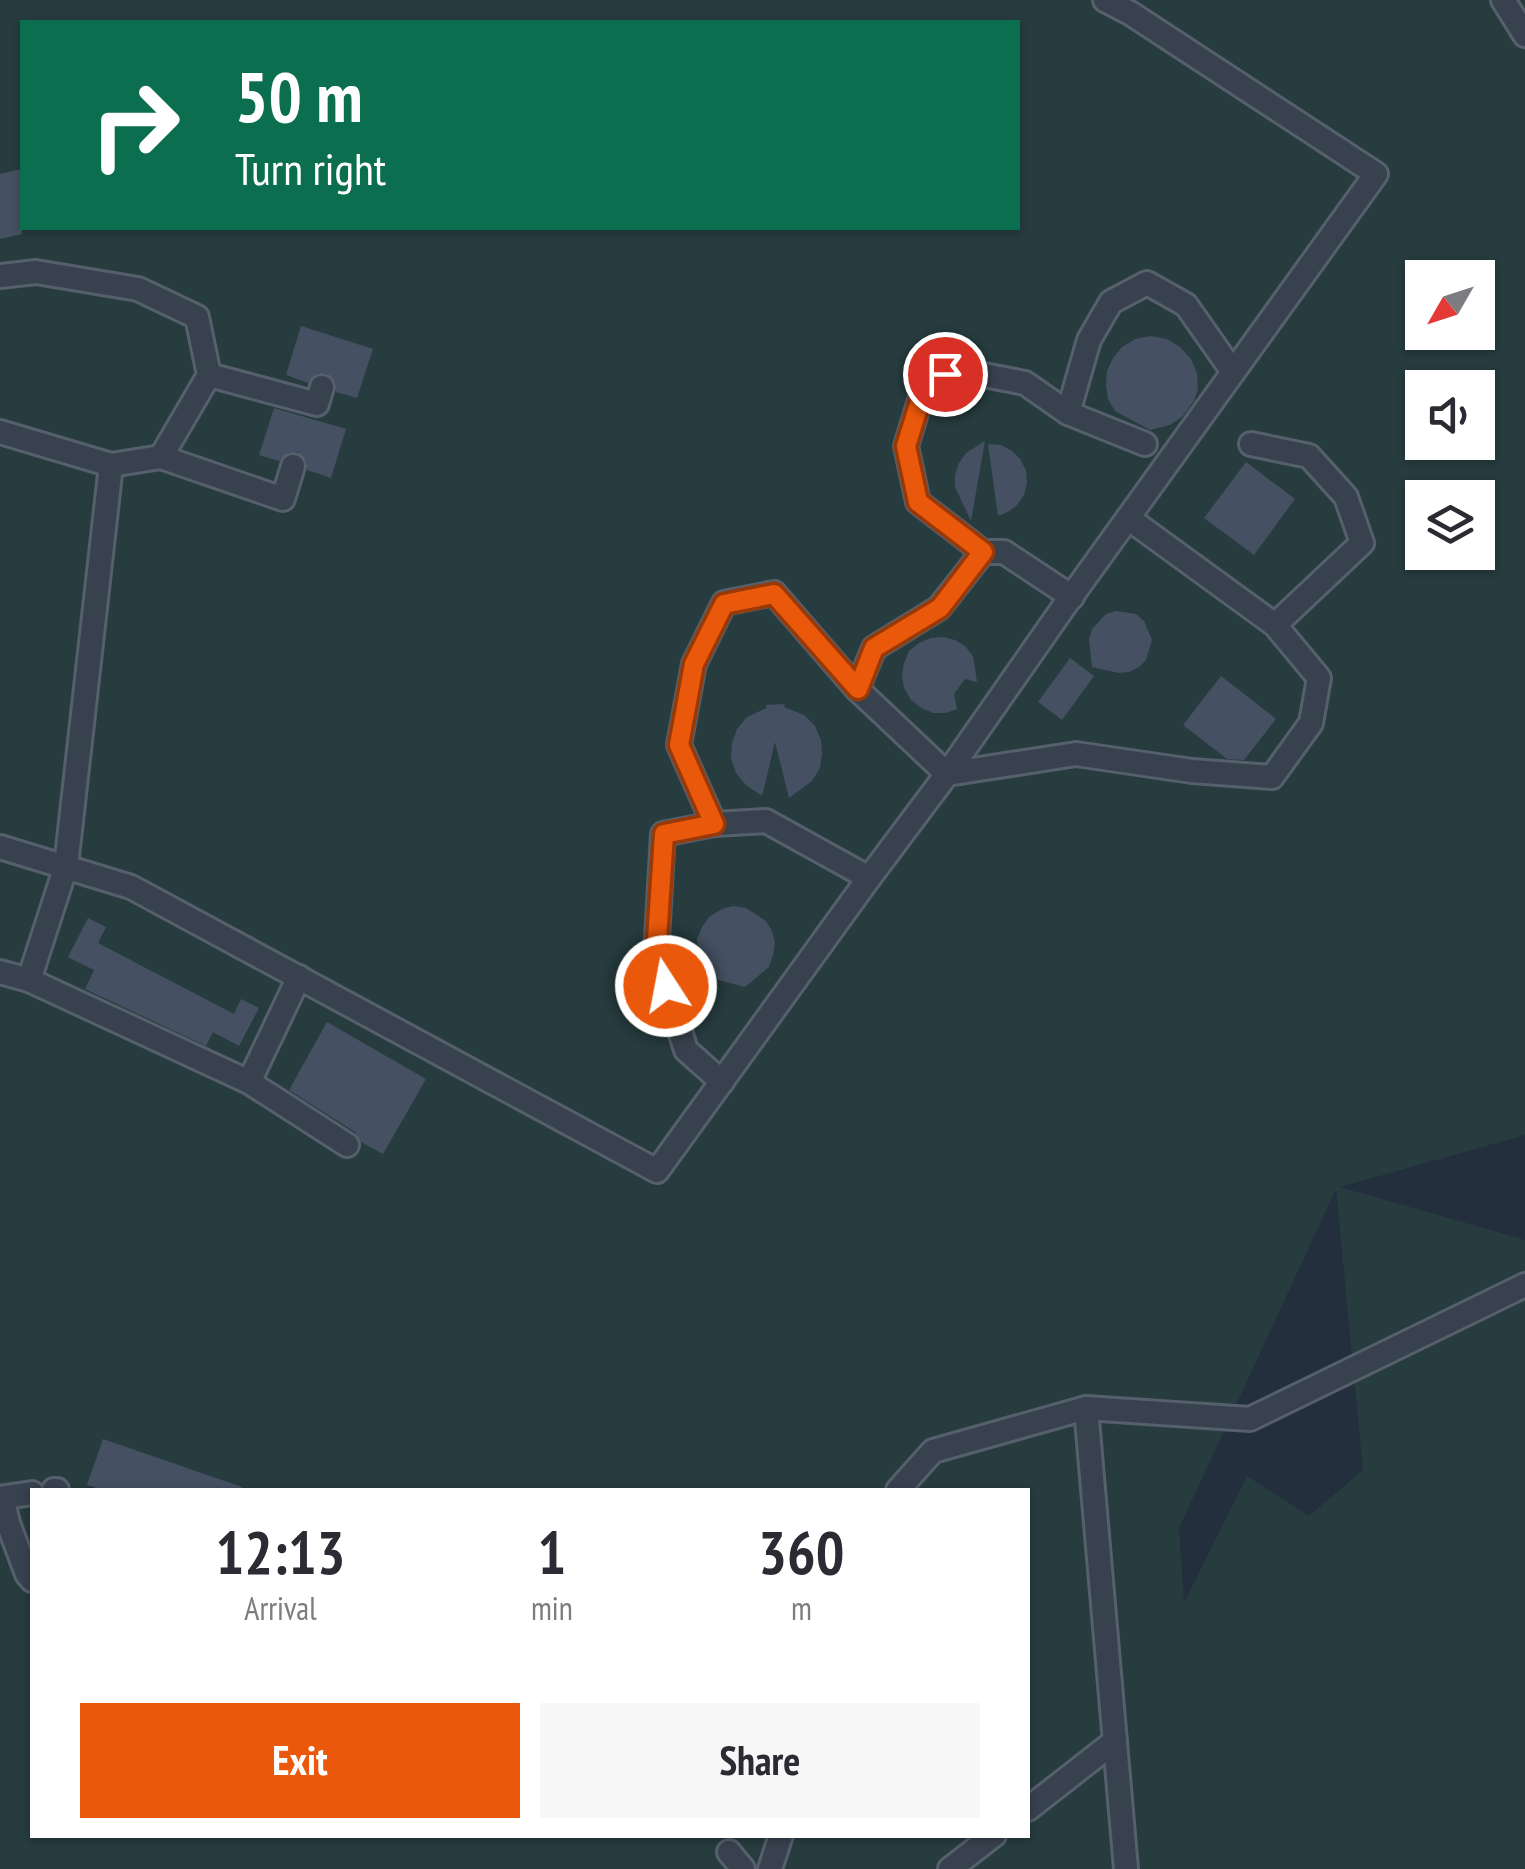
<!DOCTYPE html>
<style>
:root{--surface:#fff;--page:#f7f7f7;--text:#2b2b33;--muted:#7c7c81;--accent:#ea580c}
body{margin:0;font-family:"PT Sans Narrow",sans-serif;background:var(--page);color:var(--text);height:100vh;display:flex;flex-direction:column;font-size:38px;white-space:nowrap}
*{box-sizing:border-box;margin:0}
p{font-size:32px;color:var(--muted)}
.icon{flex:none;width:55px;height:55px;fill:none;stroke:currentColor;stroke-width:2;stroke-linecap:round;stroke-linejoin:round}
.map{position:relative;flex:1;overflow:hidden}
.panel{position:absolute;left:30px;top:1488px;width:1000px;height:350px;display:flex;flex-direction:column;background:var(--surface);border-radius:0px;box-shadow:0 2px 8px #0004}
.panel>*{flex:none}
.hud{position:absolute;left:20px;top:20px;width:1000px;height:210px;border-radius:0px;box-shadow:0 2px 8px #0004;background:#0b6e4f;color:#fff;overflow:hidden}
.needle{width:65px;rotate:231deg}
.buttons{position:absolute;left:1405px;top:260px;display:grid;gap:20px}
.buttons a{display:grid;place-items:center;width:90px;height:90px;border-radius:0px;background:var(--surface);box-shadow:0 2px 8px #0004;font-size:50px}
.pin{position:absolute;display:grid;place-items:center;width:85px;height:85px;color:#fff;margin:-42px;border:5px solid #fff;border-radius:50%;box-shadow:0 2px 10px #0007}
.me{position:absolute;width:110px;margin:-55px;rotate:349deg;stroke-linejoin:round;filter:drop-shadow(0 0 8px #0008)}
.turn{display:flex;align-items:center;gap:35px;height:210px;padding:0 50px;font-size:45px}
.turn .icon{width:130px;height:130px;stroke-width:2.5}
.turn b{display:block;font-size:70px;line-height:85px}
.eta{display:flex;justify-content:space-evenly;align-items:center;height:170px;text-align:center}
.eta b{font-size:60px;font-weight:700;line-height:70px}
.primary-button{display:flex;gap:20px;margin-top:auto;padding:20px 50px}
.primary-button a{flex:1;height:115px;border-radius:0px;background:var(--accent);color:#fff;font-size:40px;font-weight:700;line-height:115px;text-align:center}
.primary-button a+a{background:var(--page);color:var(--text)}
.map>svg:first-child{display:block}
.green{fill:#263c3f;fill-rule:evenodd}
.building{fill:#455162}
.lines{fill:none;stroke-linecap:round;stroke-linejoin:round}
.minor-casing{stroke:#565f6c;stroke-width:28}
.minor{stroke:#38414e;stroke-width:22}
.route-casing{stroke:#983908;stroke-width:25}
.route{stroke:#ea580c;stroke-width:18}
</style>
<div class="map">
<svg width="1525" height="1869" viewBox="0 0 1525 1869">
<rect width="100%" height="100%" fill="#242f3e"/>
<path class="green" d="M0,0H1525V1135L1340,1187L1525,1240V1869H0ZM22,22H1018V228H22ZM1422,278H1478V332H1422ZM1422,388H1478V442H1422ZM1422,498H1478V552H1422ZM1336,1189L1363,1470L1309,1516L1247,1476L1184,1603L1179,1528ZM32,1490H1028V1835H32Z"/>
<g class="building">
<path d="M22,169V234L0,239V174Z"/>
<path d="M301,326L373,349L357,398L336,392V383L327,373H318L308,383L286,375Z"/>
<path d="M1151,336L1167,339L1180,347L1191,359L1197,373L1198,389L1194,401L1182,417L1170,425L1150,430L1115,411L1108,399L1106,385L1107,371L1113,358L1122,347L1135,339Z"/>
<path d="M274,408L346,429L331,478L307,470V462L298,452H289L279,461L259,455Z"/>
<path d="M985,441L971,521L955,487V475L959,463L966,453Z"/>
<path d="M988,444L1001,445L1012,451L1020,459L1026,470L1027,483L1024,495L1017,505L1008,512L998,516Z"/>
<path d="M1246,462L1295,499L1254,555L1204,518Z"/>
<path d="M1116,611L1136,614L1144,621L1152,640L1146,660L1139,667L1129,672L1119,673L1092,667L1089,639L1092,629L1106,614Z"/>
<path d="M943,637L955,640L965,646L973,656L977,682L965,679L954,694L957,709L946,713H933L921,708L911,700L904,688L902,676L904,663L909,651L919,643L931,638Z"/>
<path d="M1070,658L1094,676L1062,720L1038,702Z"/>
<path d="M1221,676L1276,719L1244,760L1227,759L1183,725Z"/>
<path d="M785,704L784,707L804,715L815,726L821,740L822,754L820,768L812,781L789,798L775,742L762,796L746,785L736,773L731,758L732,743L737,729L747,717L767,708L766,705Z"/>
<path d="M733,906L746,908L766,921L772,931L775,943L773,955L769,967L745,987L718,980L712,976L703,966L698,953L697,939L702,927L710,916L722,909Z"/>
<path d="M88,918L106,927L98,943L234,1014L241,999L259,1008L239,1046L213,1032L206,1046L85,989L94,970L68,957Z"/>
<path d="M327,1022L426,1079L383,1154L361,1142L355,1132L289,1090Z"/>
<path d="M103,1439L242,1487V1490H103L87,1485Z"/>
</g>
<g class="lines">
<g class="minor-casing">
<g id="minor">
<path d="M1503,0L1525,35"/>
<path d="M0,276L36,272L138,289L197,317L209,375L161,457L111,465"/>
<path d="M209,375L317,404L322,387"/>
<path d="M1068,413L1145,444"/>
<path d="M0,432L111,465L66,866L29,980"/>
<path d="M1251,444L1309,456L1346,497L1362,543L1275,625"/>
<path d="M161,457L283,499L293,466"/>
<path d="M983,552H1004L1072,597"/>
<path d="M857,689L947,774L1076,754L1192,771L1272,777L1311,723L1319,678L1275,625L1128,518"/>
<path d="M714,824L766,821L869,878"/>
<path d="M0,847L131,887L657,1171L869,878L947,774L1063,608L1376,174L1130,13L1105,0"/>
<path d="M0,972L29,980L249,1082L347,1145"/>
<path d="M249,1082L299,977"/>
<path d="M722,1082L686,1050L656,955L663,834L714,824L679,745L694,664L724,603L774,593L857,689L874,648L939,608L983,552L918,502L906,446L921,397L945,374L984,375L1025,383L1068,413L1089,340L1111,302L1147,283L1186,305L1233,372"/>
<path d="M1086,1408L1126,1869"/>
<path d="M54,1490H57"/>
<path d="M898,1490L933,1451L1086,1408L1250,1419L1525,1285"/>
<path d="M0,1498L32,1493"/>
<path d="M2,1498L8,1523L27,1574L32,1580"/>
<path d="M1028,1809L1115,1741"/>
<path d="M729,1852L743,1869"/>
<path d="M770,1869L781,1835"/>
<path d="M950,1869L994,1835"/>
</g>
</g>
<use href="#minor" class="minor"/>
</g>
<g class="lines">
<g class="route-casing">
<path id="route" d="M666,986L656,955L664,834L714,824L679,745L694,664L724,604L774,594L858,689L874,648L940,608L983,552L918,502L906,446L921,398L945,374"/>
</g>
<use href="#route" class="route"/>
</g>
</svg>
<div class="buttons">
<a><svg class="needle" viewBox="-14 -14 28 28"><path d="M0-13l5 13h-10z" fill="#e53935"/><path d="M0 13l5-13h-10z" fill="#7c7c81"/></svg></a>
<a><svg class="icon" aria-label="sound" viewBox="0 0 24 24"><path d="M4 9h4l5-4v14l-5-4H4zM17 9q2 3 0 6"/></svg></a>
<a><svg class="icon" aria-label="layers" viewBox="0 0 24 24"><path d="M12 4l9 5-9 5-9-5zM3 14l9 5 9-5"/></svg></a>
</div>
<div class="pin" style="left:945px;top:374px;background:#d93025"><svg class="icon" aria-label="arrive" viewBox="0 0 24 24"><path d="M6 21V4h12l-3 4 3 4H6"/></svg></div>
<svg class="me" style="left:666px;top:986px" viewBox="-20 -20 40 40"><circle r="17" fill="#ea580c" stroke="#fff" stroke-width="3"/><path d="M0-11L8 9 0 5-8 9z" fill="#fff"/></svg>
<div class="hud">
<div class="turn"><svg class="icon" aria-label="right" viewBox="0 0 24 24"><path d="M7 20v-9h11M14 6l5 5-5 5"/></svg><div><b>50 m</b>Turn right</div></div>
</div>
<section class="panel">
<div class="eta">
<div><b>12:13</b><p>Arrival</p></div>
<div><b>1</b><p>min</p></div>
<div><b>360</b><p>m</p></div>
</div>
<div class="primary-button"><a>Exit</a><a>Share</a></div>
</section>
</div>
